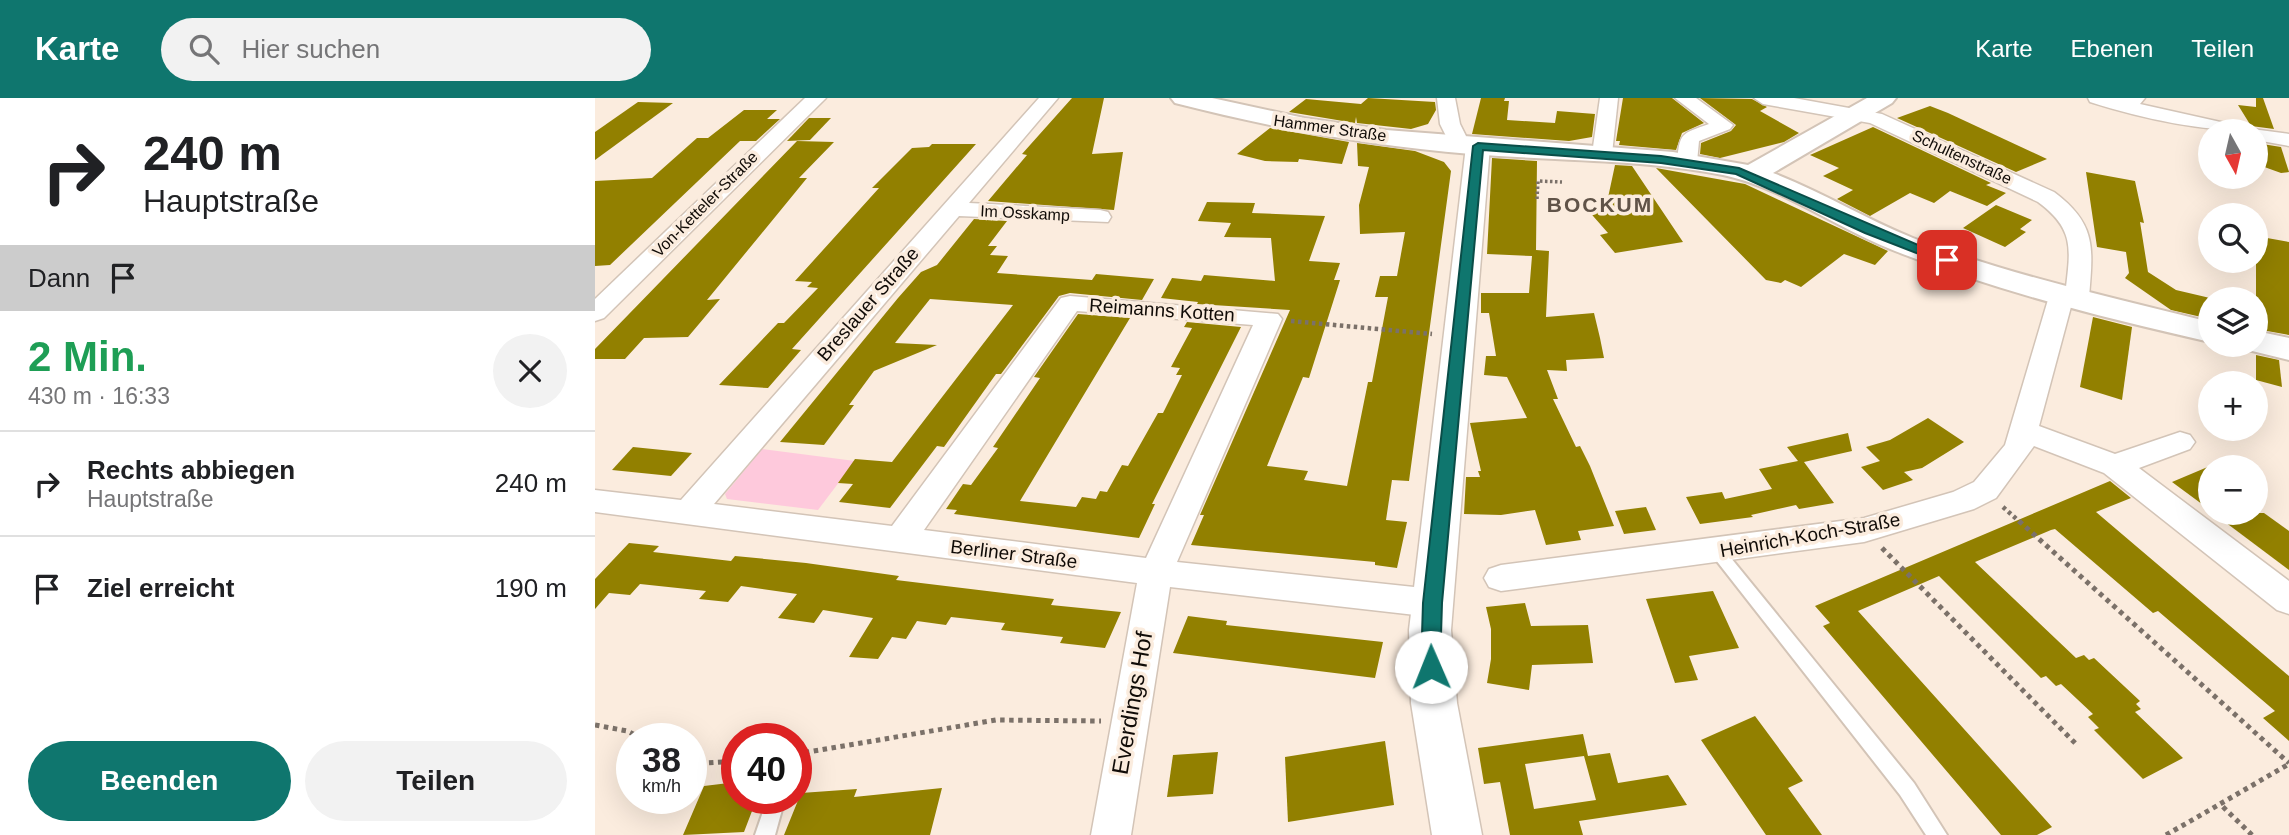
<!DOCTYPE html>
<html lang="de">
<meta charset="utf-8">
<style>
:root{--surface:#fff;--page:#f2f2f2;--text:#202124;--muted:#757577;--line:#e0e0e0;--accent:#0f766e}
body{margin:0;font-family:Helvetica,sans-serif;background:var(--page);color:var(--text);height:100vh;display:flex;flex-direction:column;font-size:26px;white-space:nowrap}
*{box-sizing:border-box;margin:0}
p{font-size:23px;color:var(--muted)}
.icon{flex:none;width:38px;height:38px;fill:none;stroke:currentColor;stroke-width:2;stroke-linecap:round;stroke-linejoin:round}
.map{position:relative;flex:1;overflow:hidden}
.sheet{display:flex;flex-direction:column;background:var(--surface);width:595px}
.sheet>*{flex:none}
.banner{background:#fff;color:var(--text);overflow:hidden}
.needle{width:46px;rotate:172deg}
.buttons{position:absolute;left:1603px;top:21px;display:grid;gap:14px}
.buttons a{display:grid;place-items:center;width:70px;height:70px;border-radius:50%;background:var(--surface);box-shadow:0 7px 28px #0002;font-size:35px}
.speed{position:absolute;left:21px;top:625px;display:flex;gap:14px;font-size:35px;font-weight:700;text-align:center}
.speed>*{display:grid;place-content:center;width:91px;height:91px;border-radius:50%;background:var(--surface);box-shadow:0 7px 28px #0002;line-height:1}
.speed small{font-size:18px;font-weight:400}
.speed .limit{border:10px solid #d22;background:#fff;color:#111}
.pin{position:absolute;display:grid;place-items:center;width:60px;height:60px;color:#fff;margin:-30px;border-radius:14px;box-shadow:0 4px 10px #0006}
.me{position:absolute;width:77px;margin:-38px;rotate:359deg;stroke-linejoin:round;filter:drop-shadow(0 0 5px #0008)}
.turn{display:flex;align-items:center;gap:24px;height:147px;padding:0 28px;font-size:32px}
.turn .icon{width:91px;height:91px;stroke-width:2.5}
.turn b{display:block;font-size:49px;line-height:60px}
.then{display:flex;align-items:center;height:66px;padding:0 28px;background:#0003;gap:14px;font-size:26px}
.round{display:grid;place-items:center;flex:none;width:74px;height:74px;border-radius:37px;background:var(--page)}
.overview{display:flex;align-items:center;justify-content:space-between;height:119px;padding:0 28px}
h1{font-size:42px;font-weight:800;line-height:52px;color:#1e9e55}
.action{display:flex;gap:14px;margin-top:auto;padding:14px 28px}
.action a{flex:1;height:80px;border-radius:42px;background:var(--accent);color:#fff;font-size:28px;font-weight:800;line-height:80px;text-align:center}
.action a+a{background:var(--page);color:var(--text)}
ul{padding:0;list-style:none}
li{display:flex;align-items:center;gap:21px;height:105px;padding:0 28px;border-top:2px solid var(--line)}
li div{flex:1}
li b{display:block;font-size:26px}
li em{font-style:normal}
header{display:flex;align-items:center;gap:42px;box-sizing:border-box;height:98px;padding:0 35px;background:var(--accent);color:#fff}
header strong{font-size:33px}
nav{display:flex;gap:38px;margin-inline-start:auto;font-size:24px}
.search{width:490px;height:63px;background:var(--page);display:flex;align-items:center;gap:18px;box-sizing:border-box;padding:0 24px;border-radius:38px;color:var(--muted);font-size:26px}
main{display:flex;flex:1;min-height:0}
.map>svg:first-child{display:block}
.green{fill:#fec9dc}
.building{fill:#928000;fill-rule:evenodd}
.lines{fill:none;stroke-linecap:round;stroke-linejoin:round}
.service-casing{stroke:#d3c4b7;stroke-width:4}
.minor-casing{stroke:#d3c4b7;stroke-width:3}
.tertiary-casing{stroke:#d3c4b7;stroke-width:3}
.secondary-casing{stroke:#d3c4b7;stroke-width:4}
.path-far2{stroke:#7b7169;stroke-width:3.5;stroke-dasharray:2.5 2.5;stroke-linecap:butt}
.path-far1{stroke:#7b7169;stroke-width:4.5;stroke-dasharray:3.5 3.5;stroke-linecap:butt}
.path{stroke:#7b7169;stroke-width:5;stroke-dasharray:4.5 4.5;stroke-linecap:butt}
.service{fill:#fff;fill-rule:evenodd}
.minor{fill:#fff;fill-rule:evenodd}
.tertiary{fill:#fff;fill-rule:evenodd}
.secondary{fill:#fff;fill-rule:evenodd}
.route{fill:#0f766e;stroke:#0a4d48;stroke-width:2}
.labels{text-anchor:middle;dominant-baseline:central;stroke-width:7;stroke-linejoin:round;paint-order:stroke}
.far-street-label{font-size:16px;fill:#100b07;stroke:#fbecde}
.street-label{font-size:19px;fill:#100b07;stroke:#fbecde}
.far-district-label{font-size:21px;font-weight:bold;letter-spacing:2px;fill:#605348;stroke:#fbecde}
.near-street-label{font-size:23px;fill:#100b07;stroke:#fbecde}
</style>
<header>
<strong>Karte</strong>
<div class="search"><svg class="icon" aria-label="search" viewBox="0 0 24 24"><circle cx="10" cy="10" r="6"/><path d="M15 15l6 6"/></svg>Hier suchen</div>
<nav><a>Karte</a><a>Ebenen</a><a>Teilen</a></nav>
</header>
<main>
<section class="sheet">
<div class="banner">
<div class="turn"><svg class="icon" aria-label="right" viewBox="0 0 24 24"><path d="M7 20v-9h11M14 6l5 5-5 5"/></svg><div><b>240 m</b>Hauptstraße</div></div>
<div class="then">Dann<svg class="icon" aria-label="arrive" viewBox="0 0 24 24"><path d="M6 21V4h12l-3 4 3 4H6"/></svg></div>
</div>
<div class="overview"><div><h1>2 Min.</h1><p>430 m · 16:33</p></div><a class="round"><svg class="icon" aria-label="close" viewBox="0 0 24 24"><path d="M6 6l12 12M18 6L6 18"/></svg></a></div>
<ul>
<li><svg class="icon" aria-label="right" viewBox="0 0 24 24"><path d="M7 20v-9h11M14 6l5 5-5 5"/></svg><div><b>Rechts abbiegen</b><p>Hauptstraße</p></div><em>240 m</em></li>
<li><svg class="icon" aria-label="arrive" viewBox="0 0 24 24"><path d="M6 21V4h12l-3 4 3 4H6"/></svg><div><b>Ziel erreicht</b></div><em>190 m</em></li>
</ul>
<div class="action"><a>Beenden</a><a>Teilen</a></div>
</section>
<div class="map">
<svg width="1694" height="737" viewBox="0 0 1694 737">
<rect width="100%" height="100%" fill="#fbecde"/>
<path class="green" d="M167,351L260,363L223,412L132,401L130,396Z"/>
<g class="building">
<path d="M477,0H509L497,56L528,54L519,112L393,103L432,57L427,56Z"/>
<path d="M773,0L840,4L841,12L833,26L816,31L762,25L761,19L760,25L694,14L711,1L766,6Z"/>
<path d="M886,0H910L909,3H914L912,22L960,25L962,13L1000,16L997,39L974,43L877,36Z"/>
<path d="M1028,0H1077L1109,25L1087,35L1081,52L1024,47L1025,43H1021Z"/>
<path d="M1105,0L1157,1L1172,9L1165,13L1204,35L1189,44L1125,60L1105,56L1106,45L1136,33L1141,27Z"/>
<path d="M1661,0H1668L1679,31L1656,28L1643,7L1661,9Z"/>
<path d="M43,4L78,5L0,62V34Z"/>
<path d="M1335,8L1353,15L1452,61L1421,74L1302,20Z"/>
<path d="M149,12H182L172,21H185L161,43H145L15,167L0,168V83L57,80L102,40H113Z"/>
<path d="M214,20H236L215,42L192,43Z"/>
<path d="M1278,29L1396,85L1391,87L1411,95L1392,108L1355,93L1339,105L1315,95L1275,118L1242,101L1258,92L1228,78L1244,70L1215,57Z"/>
<path d="M675,30L754,44L747,66L704,61L703,64L670,63L642,56Z"/>
<path d="M202,43L239,44L204,80H212L112,202L125,201L93,239L49,240L30,261H0V251Z"/>
<path d="M762,45L820,53L849,64L856,73L814,383L797,382L791,422L812,424L802,470L780,467V464L596,447L609,417H605L695,212L602,206L603,204L566,200L577,180L606,183L609,177L680,183L676,140L629,139L636,125L603,123L612,104L660,105L657,115L730,118L714,163L745,165L739,182H745L714,280L708,279L672,368L713,373L709,382L752,388L773,284H777L793,199H780L785,178H802L810,134L765,136L764,107L774,69L763,68Z"/>
<path d="M1661,45L1686,49L1694,74L1686,75L1661,66Z"/>
<path d="M337,46H381L197,251L206,252L173,290L124,287L183,225H189L223,190L212,189L217,184L200,183L284,90H277L317,50L334,49Z"/>
<path d="M897,60L942,63L941,152L954,153L951,219L999,215L1005,240L1009,260L971,262L972,273L952,272L963,301H958L981,349L985,348L995,368L1019,428L983,433L986,442L951,447L940,412L906,417L869,416L871,379H885L883,373H886L875,325L932,320L912,279L889,277L891,258H901L894,215H886V195H934L937,158L892,156Z"/>
<path d="M1020,67L1037,68L1088,144L1020,155L1005,137L1013,135L991,110L1011,109Z"/>
<path d="M1061,70L1150,86L1293,153L1280,167L1249,156L1206,189L1190,182L1186,185L1171,182Z"/>
<path d="M1491,74L1540,83L1549,125L1545,124L1553,174L1581,192L1615,200V221L1576,212L1530,180L1534,175L1531,154L1502,149Z"/>
<path d="M1401,107L1437,122L1425,131L1431,134L1410,149L1368,130Z"/>
<path d="M379,121L412,123L393,148H402L395,157L413,158L402,175L497,182L501,176L559,181L547,202L475,195L464,198L406,276H401L349,349L342,348L295,410L244,404L258,386L243,385L260,361L297,364L418,207L335,201L300,245L342,247L279,273L254,307H259L229,347L185,344L303,200L326,174L342,167Z"/>
<path d="M1661,138L1694,144V237L1661,231Z"/>
<path d="M483,216L535,220L425,403L481,409L487,399L501,401L505,393L512,394L527,367L533,368L563,315H568L587,277H581L585,270L576,269L597,230L589,229L592,224L646,229L557,406H560L544,440L359,416L362,412L351,411L368,386L376,387L403,350L398,349L445,280L439,279Z"/>
<path d="M1498,219L1537,229L1527,302L1485,289Z"/>
<path d="M1661,257L1684,262L1687,289L1661,282Z"/>
<path d="M1333,320L1369,344L1327,370L1309,374L1318,382L1288,392L1266,369L1285,363L1271,349L1295,342Z"/>
<path d="M1253,335L1257,353L1209,364L1239,405L1204,411L1201,407L1156,417L1158,419L1105,426L1091,399L1127,394L1130,401L1177,391L1164,371L1203,363L1192,349Z"/>
<path d="M38,349L97,355L76,378L17,372Z"/>
<path d="M1615,368V412L1577,384Z"/>
<path d="M1515,383L1536,400L1501,414L1694,578V643L1668,620L1680,613L1563,513L1558,515L1460,431L1456,432L1380,464L1481,560L1489,557L1494,562L1499,560L1545,603L1541,606L1546,611L1540,614L1588,660L1548,681L1499,632L1504,630L1493,619L1498,616L1466,586L1461,588L1451,578L1446,580L1344,478L1263,513L1457,729L1442,737H1406L1228,528L1235,525L1220,508Z"/>
<path d="M1051,409L1061,432L1029,436L1020,413Z"/>
<path d="M1618,415H1669L1694,433V472Z"/>
<path d="M34,445L64,448L58,454L136,463L140,458L211,465L304,478L301,482L459,501L456,507L526,514L510,550L465,545L468,539L406,532L410,525L356,519L351,527L322,523L311,541L297,539L283,561L254,559L278,520L228,512L219,525L183,520L202,496L146,488L133,504L104,501L111,493L45,486L35,497L14,495L0,511V481Z"/>
<path d="M1118,493L1144,550L1094,558L1103,582L1080,585L1051,501Z"/>
<path d="M930,505L936,528L993,527L998,565L937,567L934,592L892,585L896,561V531L891,509Z"/>
<path d="M593,518L632,523L631,527L788,544L780,580L578,555Z"/>
<path d="M1160,618L1208,683L1193,690L1227,737H1171L1106,642Z"/>
<path d="M988,636L993,658L1015,655L1023,685L1073,677L1092,707L984,723L988,737H915L905,684L889,686L883,650ZM989,658L1001,702L939,711L930,666Z"/>
<path d="M790,643L799,707L693,724L690,659Z"/>
<path d="M623,654L618,696L572,699L578,657Z"/>
<path d="M142,684V700H162L149,734L88,737L109,688Z"/>
<path d="M347,690L335,737H189L206,695L262,691L259,699Z"/>
</g>
<g class="lines">
<g class="service-casing">
<g id="service">
<path d="M1122,447L1127,449L1319,685L1352,737H1331L1305,697L1117,457L1114,453L1117,449Z"/>
<path d="M176,700L186,702L188,708L180,737H160L172,702Z"/>
</g>
</g>
<g class="minor-casing">
<g id="minor">
<path d="M210,0H231L9,220L0,223V201Z"/>
<path d="M444,0H463L374,105L505,112L513,114L516,119L513,124L364,118L119,406L297,428L466,200L475,198L683,216L687,221L582,464L838,491L850,495L855,505L850,515L838,519L575,489L536,737H496L542,485L0,414V392L86,402ZM482,213L658,227L551,460L329,432Z"/>
<path d="M842,0H860L865,26L871,38L865,49L858,51L848,45L851,38L845,26Z"/>
<path d="M1005,0H1023L1017,56L1007,62L997,56Z"/>
<path d="M1080,0H1101L1138,27L1135,31L1104,43L1102,64L1092,70L1082,64C1085,34 1086,36 1114,26Z"/>
<path d="M1159,0H1199L1287,16L1459,94C1502,126 1498,150 1494,199L1491,204L1477,205L1444,328L1520,356L1585,334L1595,337L1600,344L1595,351L1544,370L1694,483V516L1682,512L1509,375L1439,348L1401,400L1379,411L1269,444L906,493L894,489L889,480L894,471L906,467L1269,420L1358,394L1379,384L1410,347L1455,195L1458,190L1471,189C1476,148 1478,130 1443,104L1275,25L1168,6Z"/>
<path d="M1493,0H1550L1545,6L1657,31L1694,36V48L1661,42V33C1605,33 1549,21 1495,4Z"/>
</g>
</g>
<g class="tertiary-casing">
<path id="tertiary" d="M883,41L892,43L895,48L856,532L862,605L887,737H837L816,605L814,532L871,48L874,43Z"/>
</g>
<g class="secondary-casing">
<g id="secondary">
<path d="M576,0H617L709,20L791,32L1078,54L1153,67L1272,0H1301L1297,5L1178,75C1226,93 1270,121 1318,140C1414,177 1515,199 1615,224V244C1509,220 1402,193 1300,153C1242,131 1189,90 1128,77C1046,61 960,63 876,56C776,48 677,30 580,5Z"/>
<path d="M1661,233L1694,240V262L1649,251L1646,247H1661Z"/>
</g>
</g>
<path class="path-far2" d="M942,101L943,83L967,84"/>
<g class="path-far1">
<path d="M696,223L837,236"/>
<path d="M1408,409L1426,425"/>
</g>
<g class="path">
<path d="M1424,423L1694,665"/>
<path d="M1287,450L1483,648"/>
<path d="M0,627L32,633L46,640"/>
<path d="M201,656L401,622L506,623"/>
<path d="M96,666L142,663"/>
<path d="M1571,737L1625,706"/>
<path d="M1657,737L1625,706L1694,666"/>
</g>
<use href="#service" class="service"/>
<use href="#minor" class="minor"/>
<use href="#tertiary" class="tertiary"/>
<use href="#secondary" class="secondary"/>
</g>
<path class="route" d="M883,45L1066,58L1144,70L1358,162L1347,165L1270,135L1141,76L1066,65L888,52L847,505L845,569L843,575H829L826,569L828,505L878,48Z"/>
<g class="labels">
<g class="far-street-label">
<text transform="translate(735 30) rotate(8)">Hammer Straße</text>
<text transform="translate(1367 59) rotate(25)">Schultenstraße</text>
<text transform="translate(110 106) rotate(-45)">Von-Ketteler-Straße</text>
<text transform="translate(430 115) rotate(3)">Im Osskamp</text>
</g>
<g class="street-label">
<text transform="translate(273 206) rotate(-49)">Breslauer Straße</text>
<text transform="translate(567 212) rotate(4)">Reimanns Kotten</text>
<text transform="translate(1215 437) rotate(-10)">Heinrich-Koch-Straße</text>
<text transform="translate(419 456) rotate(7)">Berliner Straße</text>
</g>
<g class="far-district-label">
<text x="1005" y="106">BOCKUM</text>
</g>
<g class="near-street-label">
<text transform="translate(537 605) rotate(-80)">Everdings Hof</text>
</g>
</g>
</svg>
<div class="buttons">
<a><svg class="needle" viewBox="-14 -14 28 28"><path d="M0-13l5 13h-10z" fill="#e53935"/><path d="M0 13l5-13h-10z" fill="#757577"/></svg></a>
<a><svg class="icon" aria-label="search" viewBox="0 0 24 24"><circle cx="10" cy="10" r="6"/><path d="M15 15l6 6"/></svg></a>
<a><svg class="icon" aria-label="layers" viewBox="0 0 24 24"><path d="M12 4l9 5-9 5-9-5zM3 14l9 5 9-5"/></svg></a>
<a>+</a>
<a>−</a>
</div>
<div class="speed"><div>38<small>km/h</small></div><div class="limit">40</div></div>
<div class="pin" style="left:1352px;top:162px;background:#d93025"><svg class="icon" aria-label="arrive" viewBox="0 0 24 24"><path d="M6 21V4h12l-3 4 3 4H6"/></svg></div>
<svg class="me" style="left:836px;top:569px" viewBox="-20 -20 40 40"><circle r="19" fill="#fff"/><path d="M0-13L10 11 0 6-10 11z" fill="#0f766e"/></svg>
</div>
</main>
